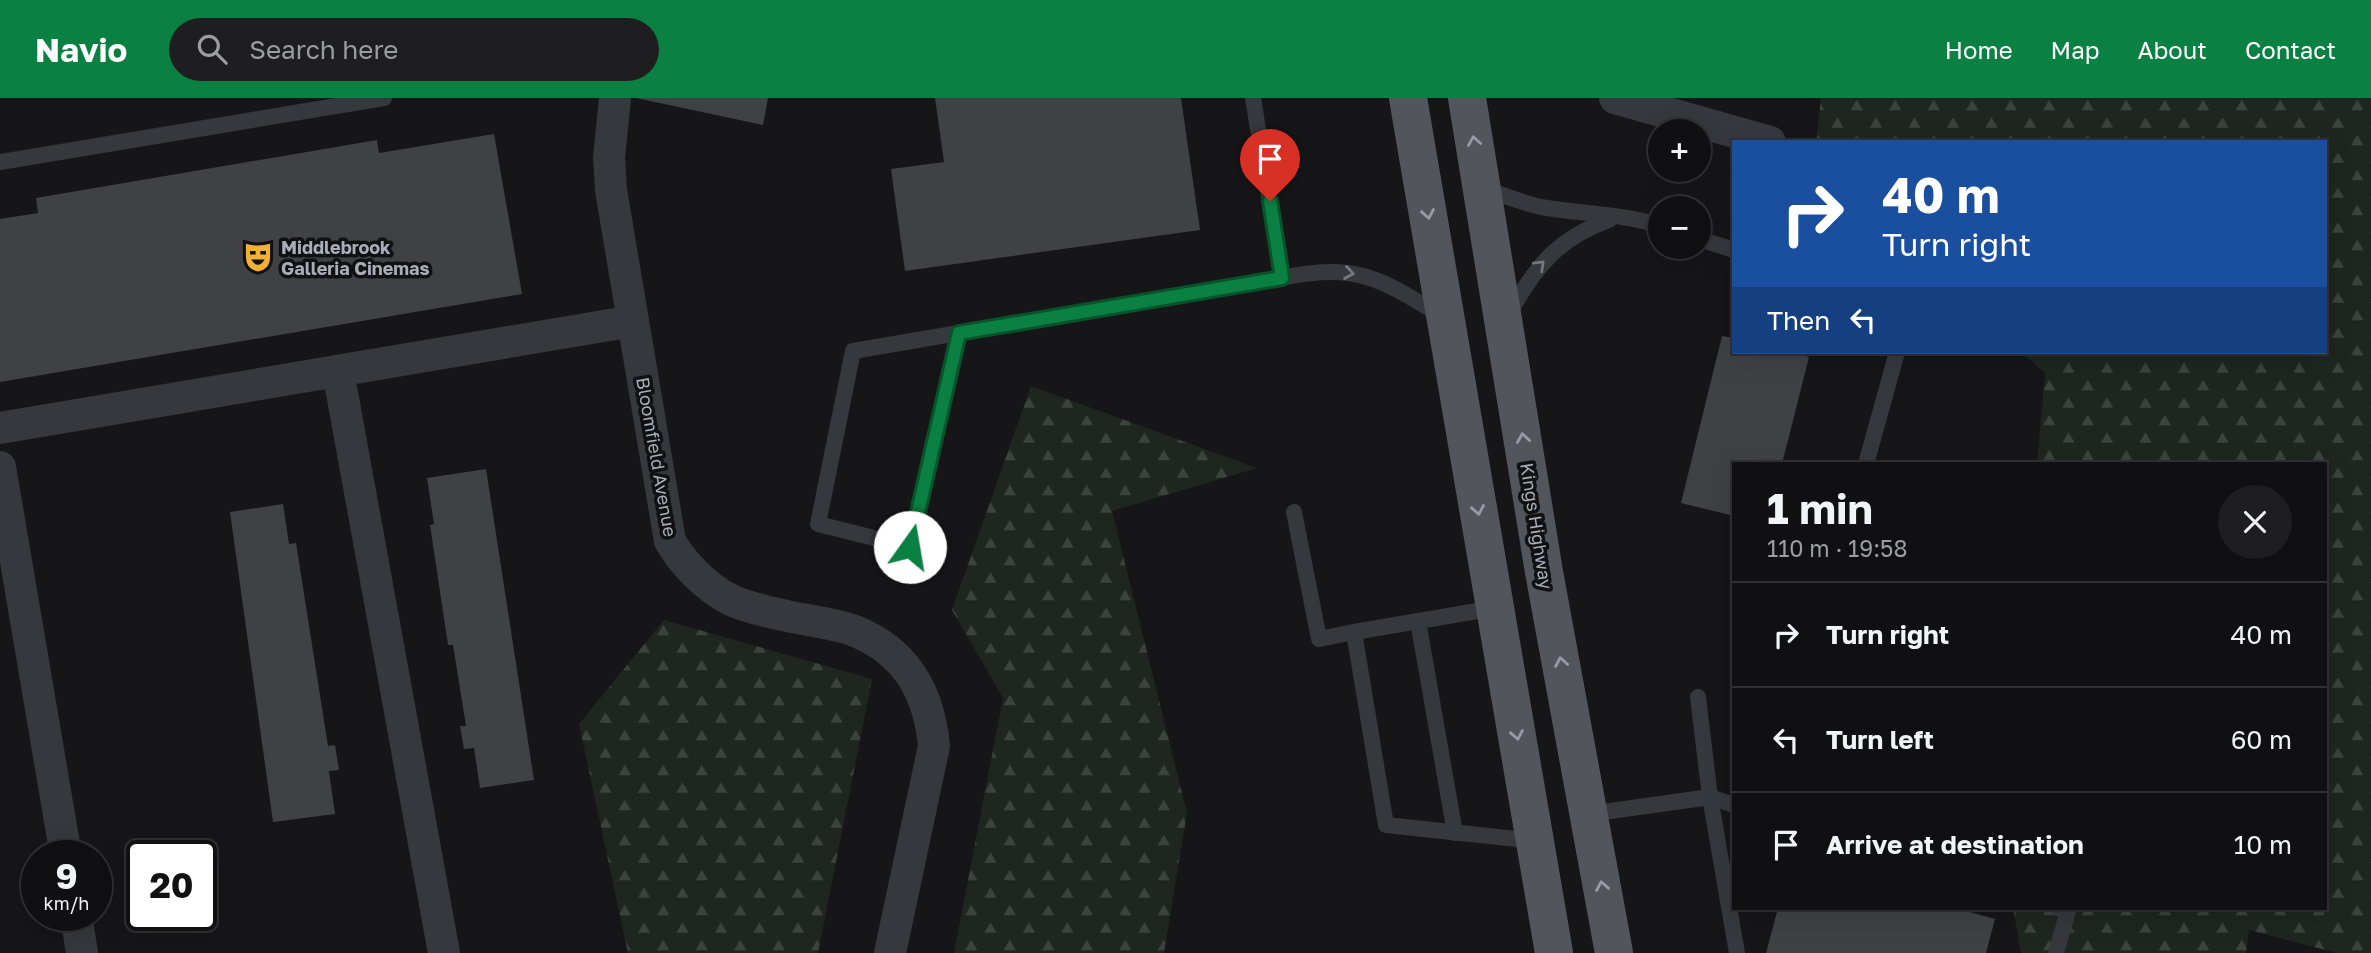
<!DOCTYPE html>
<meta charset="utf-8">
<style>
:root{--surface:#101012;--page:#1e1e20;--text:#f1f3f6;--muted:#9c9d9f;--line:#303032;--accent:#0b8043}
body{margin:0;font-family:"Golos Text",sans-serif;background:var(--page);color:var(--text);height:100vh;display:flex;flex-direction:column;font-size:26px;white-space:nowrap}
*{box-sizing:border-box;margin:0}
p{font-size:23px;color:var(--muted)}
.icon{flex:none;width:38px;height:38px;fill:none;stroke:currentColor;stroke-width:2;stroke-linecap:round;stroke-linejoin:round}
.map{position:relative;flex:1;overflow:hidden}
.drawer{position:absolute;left:1732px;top:364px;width:595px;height:448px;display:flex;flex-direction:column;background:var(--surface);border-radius:0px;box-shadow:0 7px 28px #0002,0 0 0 2px var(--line)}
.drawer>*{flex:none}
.top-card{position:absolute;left:1732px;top:42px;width:595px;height:214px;border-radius:0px;box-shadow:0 7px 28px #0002,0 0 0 2px var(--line);background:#1a4fa0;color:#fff;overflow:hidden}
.fabs{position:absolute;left:1648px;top:21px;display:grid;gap:14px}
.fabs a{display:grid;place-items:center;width:63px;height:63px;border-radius:50%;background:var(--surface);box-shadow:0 7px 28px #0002,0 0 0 2px var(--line);font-size:35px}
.speed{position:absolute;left:21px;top:742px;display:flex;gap:14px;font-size:35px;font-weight:700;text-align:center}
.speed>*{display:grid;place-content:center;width:91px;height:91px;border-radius:50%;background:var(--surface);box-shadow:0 7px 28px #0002,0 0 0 2px var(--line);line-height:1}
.speed small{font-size:18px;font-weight:400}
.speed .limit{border:4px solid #111;border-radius:10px;background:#fff;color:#111}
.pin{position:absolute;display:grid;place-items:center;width:60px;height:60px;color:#fff;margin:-72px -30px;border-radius:50% 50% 50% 0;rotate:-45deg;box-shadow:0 0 7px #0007}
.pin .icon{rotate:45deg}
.me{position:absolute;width:77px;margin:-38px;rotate:13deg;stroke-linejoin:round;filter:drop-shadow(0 0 5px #0008)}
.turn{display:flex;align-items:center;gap:24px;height:147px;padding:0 35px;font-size:32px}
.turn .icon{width:91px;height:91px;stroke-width:2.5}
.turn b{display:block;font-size:49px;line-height:60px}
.then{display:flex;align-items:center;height:66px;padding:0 35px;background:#0003;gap:14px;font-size:26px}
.round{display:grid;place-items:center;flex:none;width:74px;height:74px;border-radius:37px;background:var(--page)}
.headline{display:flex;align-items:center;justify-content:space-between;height:119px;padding:0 35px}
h1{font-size:42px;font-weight:700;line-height:52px}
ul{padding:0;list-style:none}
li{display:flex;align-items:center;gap:21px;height:105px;padding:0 35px;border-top:2px solid var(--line)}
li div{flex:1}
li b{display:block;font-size:26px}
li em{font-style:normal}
header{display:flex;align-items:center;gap:42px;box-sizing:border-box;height:98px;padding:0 35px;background:var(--accent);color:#fff}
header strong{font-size:33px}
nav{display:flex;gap:38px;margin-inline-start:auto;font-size:24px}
.search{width:490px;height:63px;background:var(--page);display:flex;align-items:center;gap:18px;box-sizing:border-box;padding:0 24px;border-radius:38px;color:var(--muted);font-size:26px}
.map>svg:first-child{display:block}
.forest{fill:url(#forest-firs)}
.building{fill:#404145}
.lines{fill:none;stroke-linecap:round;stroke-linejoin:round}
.lane{stroke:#37383d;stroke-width:16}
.street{stroke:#37383d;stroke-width:32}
.primary{stroke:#53555c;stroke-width:38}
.oneway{stroke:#979ba6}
.oneway2{stroke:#757881}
.route-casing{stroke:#07532c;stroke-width:18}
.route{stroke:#0b8043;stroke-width:12}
.labels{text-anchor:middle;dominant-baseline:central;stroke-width:7;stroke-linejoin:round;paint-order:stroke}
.poi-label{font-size:18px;font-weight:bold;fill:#a8adb8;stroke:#111113;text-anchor:start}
.street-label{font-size:18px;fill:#a8adb8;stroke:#111113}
</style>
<header>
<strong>Navio</strong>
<div class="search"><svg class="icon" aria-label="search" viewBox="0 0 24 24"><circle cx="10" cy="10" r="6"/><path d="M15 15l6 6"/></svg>Search here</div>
<nav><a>Home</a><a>Map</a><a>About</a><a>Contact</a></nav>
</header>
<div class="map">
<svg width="2371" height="855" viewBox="0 0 2371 855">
<defs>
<pattern id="forest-firs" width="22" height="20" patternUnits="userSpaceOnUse" patternTransform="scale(1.75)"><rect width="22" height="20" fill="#1e261f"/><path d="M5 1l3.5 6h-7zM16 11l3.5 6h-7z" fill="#3c433d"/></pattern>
</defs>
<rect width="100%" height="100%" fill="#161618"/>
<g class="forest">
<path d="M1821,0H2371V855H2337L2249,832L2246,855H2021L2013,810H2326V366H2037L2045,275L2021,254H2326V44H1816Z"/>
<path d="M1031,288L1257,370L1112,413L1187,715L1164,855H954L1003,600L952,512Z"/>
<path d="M664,522L872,581L818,855H628L579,626Z"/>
</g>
<g class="building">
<path d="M636,0H768L763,27Z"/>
<path d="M935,0H1181L1200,132L905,173L891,71L944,64Z"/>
<path d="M494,36L522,196L0,284V121L38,115L36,100L377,42L379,55Z"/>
<path d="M1722,238L1734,240V254H1789L1809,259L1782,366H1734V418L1681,405Z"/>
<path d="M486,371L534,682L480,690L474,650L464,651L460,628H466L453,547H448L430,427L434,426L427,380Z"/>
<path d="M283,406L289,446L296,445L328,648L335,647L339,672L329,673L335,716L273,724L230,414Z"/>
<path d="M1778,810H1955L1995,821L1986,855H1766Z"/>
</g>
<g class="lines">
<g class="lane">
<path d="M0,64L384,0"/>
<path d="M1484,91C1505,97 1526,107 1547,110C1585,116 1625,116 1661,128"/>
<path d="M1699,141L1734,152"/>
<path d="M1282,180C1357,164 1381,181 1443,219"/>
<path d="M1509,216C1534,170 1558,140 1609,122"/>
<path d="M959,235L910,449L818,426L853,253L1282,180L1253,0"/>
<path d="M1866,366L1897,254"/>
<path d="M1294,414L1319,541L1354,534"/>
<path d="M1495,510L1354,534L1386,727L1535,743"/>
<path d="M1418,523L1455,735"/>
<path d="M1698,599L1710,699L1734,707"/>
<path d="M1589,716L1710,699L1737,855"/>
<path d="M2056,855L2068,813L2058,810"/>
</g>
<g class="street">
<path d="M615,0L609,60L611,92L670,443C683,466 707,490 731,502C748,510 769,514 787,518C809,523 834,525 855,533C907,554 929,595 934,648L890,855"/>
<path d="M1615,0L1770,44"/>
<path d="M338,273L444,855"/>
<path d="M0,330L633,223"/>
<path d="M0,369L66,758"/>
<path d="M76,817L82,855"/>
</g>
<g class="primary">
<path d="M1408,0L1554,855"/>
<path d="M1467,0L1544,474L1614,855"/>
</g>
</g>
<defs><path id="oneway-chevron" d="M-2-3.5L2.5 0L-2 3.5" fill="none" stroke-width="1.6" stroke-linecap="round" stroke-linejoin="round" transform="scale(1.75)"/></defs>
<g class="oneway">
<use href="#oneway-chevron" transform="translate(1474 43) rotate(-99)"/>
<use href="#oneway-chevron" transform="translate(1428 116) rotate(80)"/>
<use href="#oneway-chevron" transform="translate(1523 340) rotate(-99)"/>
<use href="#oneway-chevron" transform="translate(1478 412) rotate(80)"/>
<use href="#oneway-chevron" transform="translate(1561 564) rotate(-100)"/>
<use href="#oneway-chevron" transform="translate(1517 637) rotate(80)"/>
<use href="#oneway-chevron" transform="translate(1602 788) rotate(-100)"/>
</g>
<g class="oneway2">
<use href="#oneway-chevron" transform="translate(1540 167) rotate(-44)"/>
<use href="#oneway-chevron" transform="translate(1349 175) rotate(9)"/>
</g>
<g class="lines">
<g class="route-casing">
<path id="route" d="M910,449L959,235L1282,180L1270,103"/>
</g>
<use href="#route" class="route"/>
</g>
<defs>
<g id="theatre-bare" transform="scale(2.415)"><path d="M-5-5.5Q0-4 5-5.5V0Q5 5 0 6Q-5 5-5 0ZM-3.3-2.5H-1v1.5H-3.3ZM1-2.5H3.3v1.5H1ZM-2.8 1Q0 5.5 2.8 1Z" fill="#f2b134" stroke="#111113" stroke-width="2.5" paint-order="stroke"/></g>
</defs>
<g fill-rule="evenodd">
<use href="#theatre-bare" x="258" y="159"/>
</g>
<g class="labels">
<g class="poi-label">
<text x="281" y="149">Middlebrook<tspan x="281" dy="21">Galleria Cinemas</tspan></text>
</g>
<g class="street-label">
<text transform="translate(657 359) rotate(80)">Bloomfield Avenue</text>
<text transform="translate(1537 428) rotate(81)">Kings Highway</text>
</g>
</g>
</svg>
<div class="fabs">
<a>+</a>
<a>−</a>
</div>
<div class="speed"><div>9<small>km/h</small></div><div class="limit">20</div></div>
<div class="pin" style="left:1270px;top:103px;background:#d93025"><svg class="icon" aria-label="arrive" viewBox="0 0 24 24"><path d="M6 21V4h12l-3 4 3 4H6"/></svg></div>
<svg class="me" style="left:910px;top:449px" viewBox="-20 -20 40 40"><circle r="19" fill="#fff"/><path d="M0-13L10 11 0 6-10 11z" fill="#0b8043"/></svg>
<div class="top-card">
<div class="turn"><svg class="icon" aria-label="right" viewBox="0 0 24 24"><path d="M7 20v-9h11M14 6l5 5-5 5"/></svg><div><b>40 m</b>Turn right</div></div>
<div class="then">Then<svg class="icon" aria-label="left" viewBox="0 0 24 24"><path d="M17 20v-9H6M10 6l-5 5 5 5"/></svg></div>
</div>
<section class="drawer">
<div class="headline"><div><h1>1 min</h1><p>110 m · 19:58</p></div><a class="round"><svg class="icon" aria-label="close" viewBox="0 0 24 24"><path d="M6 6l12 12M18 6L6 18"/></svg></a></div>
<ul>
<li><svg class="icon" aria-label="right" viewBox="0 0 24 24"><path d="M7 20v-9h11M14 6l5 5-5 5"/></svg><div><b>Turn right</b></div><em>40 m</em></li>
<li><svg class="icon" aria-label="left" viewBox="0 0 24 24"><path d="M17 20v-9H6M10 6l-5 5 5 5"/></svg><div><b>Turn left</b></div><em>60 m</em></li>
<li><svg class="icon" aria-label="arrive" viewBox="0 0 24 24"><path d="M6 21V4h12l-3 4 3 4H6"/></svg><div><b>Arrive at destination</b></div><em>10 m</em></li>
</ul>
</section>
</div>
